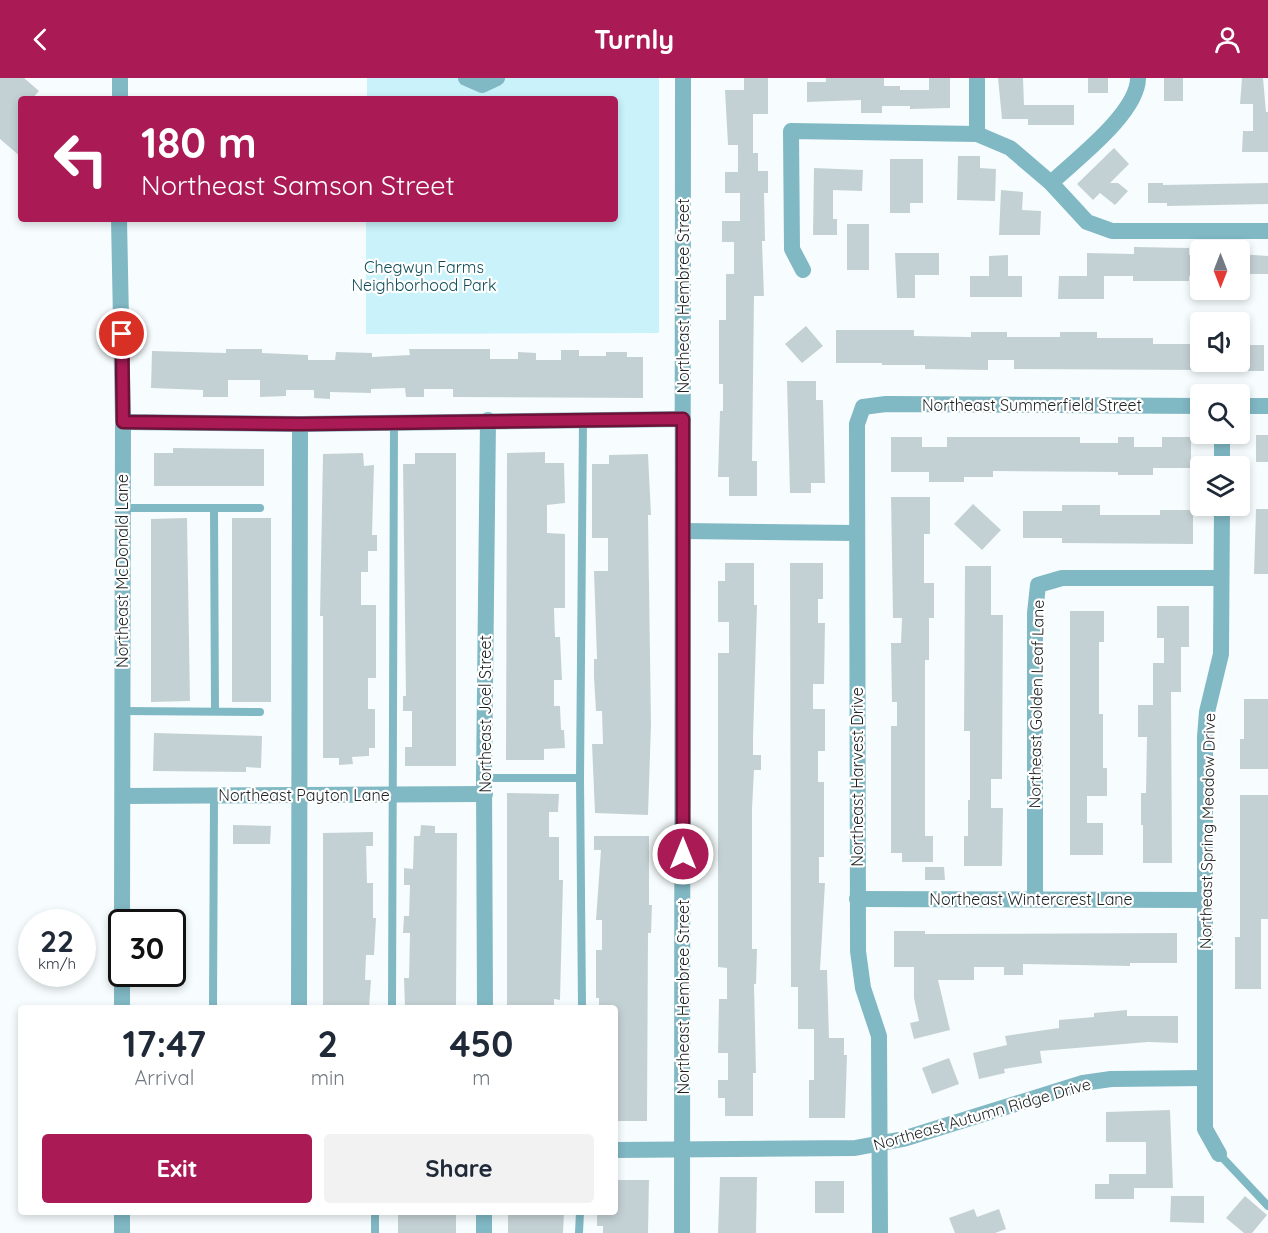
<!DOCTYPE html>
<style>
:root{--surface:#fff;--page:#f2f2f3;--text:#1f2937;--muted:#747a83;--accent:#aa1b56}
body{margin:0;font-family:Quicksand,sans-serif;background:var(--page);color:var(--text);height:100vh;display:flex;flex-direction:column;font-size:22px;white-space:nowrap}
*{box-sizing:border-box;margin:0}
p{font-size:20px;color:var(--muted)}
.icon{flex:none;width:33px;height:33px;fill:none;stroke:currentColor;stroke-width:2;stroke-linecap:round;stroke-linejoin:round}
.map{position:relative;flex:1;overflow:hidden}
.panel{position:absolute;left:18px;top:927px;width:600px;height:210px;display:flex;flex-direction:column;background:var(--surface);border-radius:6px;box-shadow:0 3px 9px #0003}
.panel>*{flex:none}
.guide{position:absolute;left:18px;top:18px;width:600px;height:126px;border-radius:6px;box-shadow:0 3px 9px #0003;background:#aa1b56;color:#fff;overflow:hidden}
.needle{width:39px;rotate:180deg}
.tools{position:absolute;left:1190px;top:162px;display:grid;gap:12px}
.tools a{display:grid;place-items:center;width:60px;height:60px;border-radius:6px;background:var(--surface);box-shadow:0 3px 9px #0003;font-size:30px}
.speed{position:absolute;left:18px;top:831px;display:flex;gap:12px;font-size:30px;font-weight:700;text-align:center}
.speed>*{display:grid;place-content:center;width:78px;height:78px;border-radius:50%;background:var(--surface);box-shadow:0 3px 9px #0003;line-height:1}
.speed small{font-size:15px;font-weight:400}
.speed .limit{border:3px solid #111;border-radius:9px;background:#fff;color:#111}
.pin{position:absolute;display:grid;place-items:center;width:51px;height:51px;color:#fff;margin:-26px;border:3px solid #fff;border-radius:50%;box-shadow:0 2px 6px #0007}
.me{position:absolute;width:66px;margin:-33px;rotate:0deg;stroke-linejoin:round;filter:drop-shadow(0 0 4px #0008)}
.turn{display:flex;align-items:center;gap:21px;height:126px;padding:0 24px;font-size:27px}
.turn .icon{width:78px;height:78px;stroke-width:2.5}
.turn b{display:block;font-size:42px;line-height:51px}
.eta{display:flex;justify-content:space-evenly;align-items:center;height:102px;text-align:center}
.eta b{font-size:36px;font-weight:700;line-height:42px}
.cta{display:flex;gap:12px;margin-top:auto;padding:12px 24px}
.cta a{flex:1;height:69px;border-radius:6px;background:var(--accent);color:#fff;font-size:24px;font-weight:700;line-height:69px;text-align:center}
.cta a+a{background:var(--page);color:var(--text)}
header{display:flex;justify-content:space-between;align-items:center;height:78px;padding:0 24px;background:var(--accent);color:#fff;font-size:27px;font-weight:700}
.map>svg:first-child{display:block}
.green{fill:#c9f2fb}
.building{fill:#c4d1d4}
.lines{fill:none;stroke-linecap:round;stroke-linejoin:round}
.lane{stroke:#80b8c4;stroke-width:8}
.street{stroke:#80b8c4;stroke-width:16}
.route-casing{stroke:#6e1238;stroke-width:15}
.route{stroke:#aa1b56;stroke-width:10}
.labels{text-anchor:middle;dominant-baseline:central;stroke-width:4.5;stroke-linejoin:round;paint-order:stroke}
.park-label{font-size:16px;fill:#0f4d58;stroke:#fff}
.street-label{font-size:16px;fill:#1c2122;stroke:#fff}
</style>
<header><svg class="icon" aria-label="back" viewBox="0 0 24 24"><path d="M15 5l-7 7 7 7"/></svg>Turnly<svg class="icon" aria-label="person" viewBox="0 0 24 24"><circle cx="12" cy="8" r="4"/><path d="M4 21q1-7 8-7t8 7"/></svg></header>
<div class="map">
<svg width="1268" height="1155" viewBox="0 0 1268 1155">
<rect width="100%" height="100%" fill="#f7fdfe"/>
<path class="green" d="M367,0H659V255L366,256V141H615V21H367Z"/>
<g class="building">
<path d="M0,0H24L39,13L32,21H21V79L0,61Z"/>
<path d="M744,0H768V36H753V75H758V93H768V115H764L765,163H762L764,218H754L752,383H757V418H729V399H718L720,333H723V306H719V242H726V196H734V164H722V143H740V115H725V94H738V67H728L725,12H744Z"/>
<path d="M826,0H884V8H900V12H929V0H950V30L910,31V28H882V35H861V22L807,24V4H826Z"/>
<path d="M998,0H1023L1024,27H1074V47H1028V41H1002Z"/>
<rect x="1088" y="0" width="20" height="15"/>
<rect x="1164" y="0" width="19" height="23"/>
<path d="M1242,0H1263L1266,34H1268V74H1242L1243,53H1253V26H1240Z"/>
<path d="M1114,70L1129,86L1110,105H1118L1128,113L1115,127L1100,115L1093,122L1077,106Z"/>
<path d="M958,78H980V90L996,91L995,123L957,122Z"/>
<path d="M890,81H923V125H910V135H890Z"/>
<path d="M814,90L863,92L862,113L833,112V141H837V157H813Z"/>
<path d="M1148,105H1163V107L1268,105V126L1167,128V125H1148Z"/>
<path d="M1001,112L1023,114L1022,132L1041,133L1040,157H999Z"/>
<rect x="847" y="146" width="22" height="46"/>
<path d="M1134,169L1189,170V177H1200V198H1189V203H1133V198H1104V221H1058L1059,198H1087V175L1134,176Z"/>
<path d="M895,175H939V197H915V220H897Z"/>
<path d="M1239,176L1268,178V196H1239Z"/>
<path d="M1008,177V198H1022V219H970V198H989V178Z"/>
<path d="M806,248L823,268L802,285L785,266Z"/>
<path d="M836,252H914V258L971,259V254H1007V259H1060V254H1097V260H1153V266H1200V292L1014,291V282H988V292L925,291V287H882V285H836Z"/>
<rect x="1239" y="267" width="25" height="26"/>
<path d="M226,271H262V275L308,277V282H335L336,274L372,275V279L410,277L409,271H490V281H518V274L536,275V282H561V272H579V278H606V274H627V279H643V320L453,319V311H424V319H406L405,310L371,311V315L330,314V321L314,320V312H286V318L260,319V302H228V319H203V312L151,310L152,273L226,275Z"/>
<path d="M787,303H816V322H823L825,405H811V415H790Z"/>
<rect x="1256" y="357" width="12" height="27"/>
<path d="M891,359H922V369H947V359H1080V365H1118V359H1134V369H1162V359H1191V390H1153V397H1118V394L993,393V399H964V404H929V394H891Z"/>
<path d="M173,370L264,371V408H154V375H173Z"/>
<path d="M545,374V385H564L565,425L547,427V455L565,456V530H554L555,559H560L562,602H554V628H560L561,652H564L565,670L544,671V682H506L507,375Z"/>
<path d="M363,375L364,388L374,387L372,457H377V473H368V494H361V527H376V600H368V631H375V670H369V678L352,679L353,686L339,687V680H323V538H320L323,376Z"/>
<path d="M415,375H456V688H405V669H412V633H403V618H406L403,386H415Z"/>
<path d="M648,376L651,437H648L651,646L648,737L595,735L592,666H603L602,633H596L594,599V581H597L594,493H608V460H592V386H609V377Z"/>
<path d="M891,419H930V456H924V505H934V540H929V582H925V758H933V784H902V775H891V648H897V624H892L891,565H901L902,540H893Z"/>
<path d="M973,426L1001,452L982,472L954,446Z"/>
<path d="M1062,427H1100V437H1160V432H1193V466L1062,465V460H1023V433H1062Z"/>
<path d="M1256,431H1268V496H1254Z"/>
<path d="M187,440L190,623L151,624V441Z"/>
<rect x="232" y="440" width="39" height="184"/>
<path d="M725,485H754V527H757L753,661V677H761V692H754L752,731V871H757L756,906H754L756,995H753V1038H725V1020H718V1002H728V975H718L719,921H727V890L718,889V575H729V544H718V503H725Z"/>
<path d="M790,485H823V521H818V545H825L824,606H813V631H825V673H818V704H824V779H819V805H825L820,892H827L829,960H844V977H847L845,1040H809V1002H814V951H798V909H791Z"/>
<path d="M965,488H991V537H1003L1002,701H991V730H1003L1002,788H964V758H968V722H970V653H964Z"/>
<path d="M1157,528H1189V569H1181V614H1171L1172,785H1143V747H1141V715H1146L1147,659H1138V627H1153V585H1164V560H1157Z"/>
<path d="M1070,533H1104V564H1099V636H1103V690H1107V718H1087V745H1103V777H1070Z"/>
<path d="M1244,621H1268V691H1240V661H1244Z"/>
<path d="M154,655L262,658L261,690L246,689V694L153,693Z"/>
<path d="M507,715L559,716L558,734H549V759H559V802H563L560,922L554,921V930H507Z"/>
<path d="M1240,717H1268V841H1261V911H1235V859H1240Z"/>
<path d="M233,747L271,748L270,766H233Z"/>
<path d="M421,747L435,748V755H457L456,930H405L404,900H409L410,855H403L404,838H409L410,807H404V790L413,791L414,758H420Z"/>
<path d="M373,754V768H366L367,805H373V840H376L374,877H366L365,902H371L369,930H323V755Z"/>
<path d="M594,758H649V827H652L651,855H648L647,1043H615V930H599V920H596V872H602V842H596L601,772H594Z"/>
<path d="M925,789H944L945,802H925Z"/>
<path d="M894,853H925V856L1177,855V885H1130V888L1023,886V897H1004V889H974V902H938L950,952L914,961L910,945L919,943L914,920V889H894Z"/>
<path d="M1127,932V938H1178V965L1148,964L1040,973L1042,985L1004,991L1005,995L979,1001L973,975L1007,967L1005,958L1059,950V942L1094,939V935Z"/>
<path d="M949,980L959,1006L932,1016L922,990Z"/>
<path d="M1170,1032L1173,1110H1134V1121H1095V1106H1109V1096H1146V1064H1106V1034Z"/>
<path d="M720,1099H757L756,1155H718Z"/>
<path d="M615,1102H649L648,1155H603V1148H597V1134H615Z"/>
<rect x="815" y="1103" width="29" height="32"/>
<path d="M1171,1118H1204V1145L1170,1144Z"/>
<path d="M1245,1118L1267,1137L1252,1155H1244L1226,1140Z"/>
<path d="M974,1131L977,1139L999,1131L1006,1151L995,1155H955L949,1140Z"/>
<rect x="398" y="1134" width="58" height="21"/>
<path d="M508,1134H564L563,1155H508Z"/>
</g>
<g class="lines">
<g class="lane">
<path d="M122,430H260"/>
<path d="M214,430L215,633"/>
<path d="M122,633L260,634"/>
<path d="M484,700H580"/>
<path d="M213,930L214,717"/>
<path d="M392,930L394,344"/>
<path d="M582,930L580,700L583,341"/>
<path d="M1219,1076L1268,1128"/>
<path d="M375,1134V1155"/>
<path d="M579,1155L580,1134"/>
</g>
<g class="street">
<path d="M466,0L482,7L497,0"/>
<path d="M977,0V56"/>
<path d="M120,21V0"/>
<path d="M1051,105C1075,82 1138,35 1138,0"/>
<path d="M119,141L123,344L122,844"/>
<path d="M803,192L792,171L791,53L977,56L1010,70L1051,105L1087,144L1112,153H1268"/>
<path d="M1239,328H1268"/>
<path d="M123,344L300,346L683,341"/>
<path d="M1222,388V356"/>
<path d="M684,453L856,455"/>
<path d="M123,718L485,716"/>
<path d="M857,821L1205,822"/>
<path d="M1035,821V535L1038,507L1062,500H1221"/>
<path d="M122,930V896"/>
<path d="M299,930L300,346"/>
<path d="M485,930L484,700L488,342"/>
<path d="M615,1072L855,1070L903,1061L1083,1005L1111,1001L1204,1000"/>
<path d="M1219,1076L1205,1051V659L1207,634L1221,576L1222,428"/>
<path d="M122,1134V1155"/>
<path d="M484,1155V1134"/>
<path d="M682,1155L683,0"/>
<path d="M880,1155L879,958L863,910L858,873L857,346L863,329L886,326L1200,328"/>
</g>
</g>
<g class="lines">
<g class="route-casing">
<path id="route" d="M122,256L123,344L300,346L683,341V776"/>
</g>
<use href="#route" class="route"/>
</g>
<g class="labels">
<g class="park-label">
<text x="424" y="189">Chegwyn Farms<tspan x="424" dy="18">Neighborhood Park</tspan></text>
</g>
<g class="street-label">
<text transform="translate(683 218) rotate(-90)">Northeast Hembree Street</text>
<text x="1032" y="327">Northeast Summerfield Street</text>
<text transform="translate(122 493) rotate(-90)">Northeast McDonald Lane</text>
<text transform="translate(1036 626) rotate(-89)">Northeast Golden Leaf Lane</text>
<text transform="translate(485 636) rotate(-90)">Northeast Joel Street</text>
<text transform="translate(857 699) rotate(-90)">Northeast Harvest Drive</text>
<text x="304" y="717">Northeast Payton Lane</text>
<text transform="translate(1207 753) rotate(-89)">Northeast Spring Meadow Drive</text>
<text x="1031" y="821">Northeast Wintercrest Lane</text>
<text transform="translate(683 919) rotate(-90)">Northeast Hembree Street</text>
<text transform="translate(982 1036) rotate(-16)">Northeast Autumn Ridge Drive</text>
</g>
</g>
</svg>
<div class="tools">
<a><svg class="needle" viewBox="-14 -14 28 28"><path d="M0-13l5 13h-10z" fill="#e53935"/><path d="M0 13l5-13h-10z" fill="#747a83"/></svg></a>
<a><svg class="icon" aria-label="sound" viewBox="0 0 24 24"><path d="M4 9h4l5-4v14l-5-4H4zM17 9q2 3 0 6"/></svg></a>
<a><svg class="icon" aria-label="search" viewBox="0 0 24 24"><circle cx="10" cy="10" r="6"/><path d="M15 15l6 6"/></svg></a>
<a><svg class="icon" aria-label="layers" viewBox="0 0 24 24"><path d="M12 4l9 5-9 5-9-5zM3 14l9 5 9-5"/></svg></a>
</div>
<div class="speed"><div>22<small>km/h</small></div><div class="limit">30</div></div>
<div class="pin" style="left:122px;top:256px;background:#d93025"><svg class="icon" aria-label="arrive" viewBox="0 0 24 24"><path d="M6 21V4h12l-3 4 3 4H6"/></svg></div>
<svg class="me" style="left:683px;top:776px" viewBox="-20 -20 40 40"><circle r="17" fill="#aa1b56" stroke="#fff" stroke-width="3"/><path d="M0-11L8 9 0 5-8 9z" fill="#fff"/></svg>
<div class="guide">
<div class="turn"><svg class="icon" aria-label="left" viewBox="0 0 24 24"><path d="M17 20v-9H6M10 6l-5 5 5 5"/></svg><div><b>180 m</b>Northeast Samson Street</div></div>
</div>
<section class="panel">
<div class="eta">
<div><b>17:47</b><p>Arrival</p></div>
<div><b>2</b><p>min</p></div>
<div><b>450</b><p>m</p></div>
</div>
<div class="cta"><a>Exit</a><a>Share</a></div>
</section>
</div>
